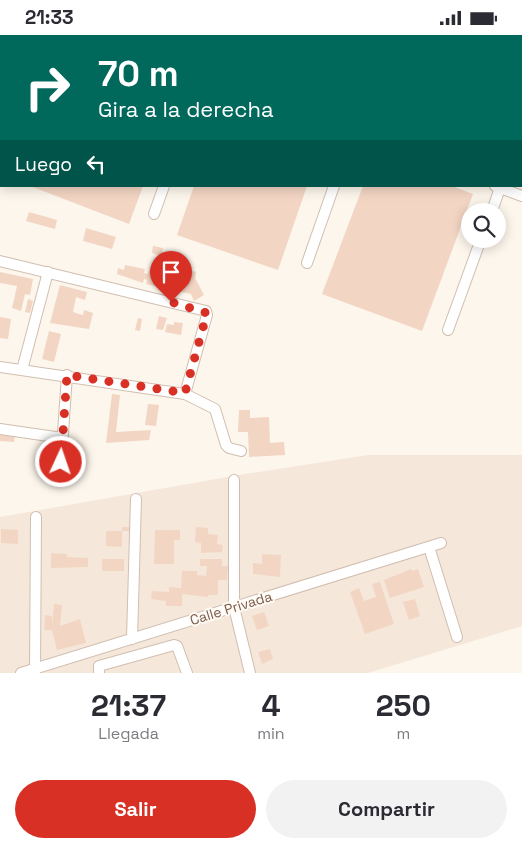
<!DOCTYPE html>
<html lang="es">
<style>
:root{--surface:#fff;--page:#f2f2f3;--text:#2b2b33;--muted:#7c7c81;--accent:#d93025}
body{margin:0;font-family:"Space Grotesk",sans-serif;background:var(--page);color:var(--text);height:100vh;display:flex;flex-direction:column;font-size:19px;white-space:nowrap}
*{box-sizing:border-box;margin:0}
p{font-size:16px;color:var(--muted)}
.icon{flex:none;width:28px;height:28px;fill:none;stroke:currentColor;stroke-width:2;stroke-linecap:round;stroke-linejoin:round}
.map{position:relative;height:638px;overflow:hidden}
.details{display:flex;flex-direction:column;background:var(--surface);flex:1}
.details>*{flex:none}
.hud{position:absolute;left:0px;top:0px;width:522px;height:152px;box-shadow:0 2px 12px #0003;background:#00695c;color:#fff;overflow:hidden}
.controls{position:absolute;left:461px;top:168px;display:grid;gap:10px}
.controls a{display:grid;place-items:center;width:45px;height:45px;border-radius:50%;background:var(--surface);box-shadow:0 2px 12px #0003;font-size:25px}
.pin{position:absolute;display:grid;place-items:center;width:42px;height:42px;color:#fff;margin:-51px -21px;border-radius:50% 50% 50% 0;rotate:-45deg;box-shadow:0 0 5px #0007}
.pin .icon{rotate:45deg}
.me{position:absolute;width:55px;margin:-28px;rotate:3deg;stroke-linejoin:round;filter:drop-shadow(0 0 4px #0008)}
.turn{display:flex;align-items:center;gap:18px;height:105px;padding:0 15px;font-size:22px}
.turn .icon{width:65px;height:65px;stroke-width:2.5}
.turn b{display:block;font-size:35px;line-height:42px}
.then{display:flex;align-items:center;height:48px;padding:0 15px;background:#0003;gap:10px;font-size:19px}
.eta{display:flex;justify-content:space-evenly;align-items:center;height:85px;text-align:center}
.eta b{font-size:30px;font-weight:700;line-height:35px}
.primary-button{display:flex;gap:10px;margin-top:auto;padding:10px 15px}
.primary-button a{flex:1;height:58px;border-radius:30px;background:var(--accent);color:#fff;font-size:20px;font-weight:700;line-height:58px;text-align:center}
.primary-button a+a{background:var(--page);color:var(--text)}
.status{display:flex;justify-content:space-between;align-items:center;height:35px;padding:0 25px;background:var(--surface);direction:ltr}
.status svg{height:14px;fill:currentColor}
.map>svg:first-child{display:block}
.residential{fill:#f5e8da}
.building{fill:#f3d5c3}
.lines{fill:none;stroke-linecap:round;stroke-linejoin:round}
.minor-casing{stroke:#d1beb0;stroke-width:12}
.minor{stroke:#fff;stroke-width:10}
.route{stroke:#d93025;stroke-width:9;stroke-dasharray:0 16.2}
.labels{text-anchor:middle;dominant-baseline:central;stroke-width:4;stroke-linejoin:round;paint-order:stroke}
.street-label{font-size:14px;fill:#7a5c4d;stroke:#fffaf3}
</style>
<div class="status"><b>21:33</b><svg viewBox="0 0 49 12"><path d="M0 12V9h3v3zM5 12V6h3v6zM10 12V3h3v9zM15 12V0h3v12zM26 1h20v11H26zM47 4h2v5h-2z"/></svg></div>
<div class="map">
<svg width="522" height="638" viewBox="0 0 522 638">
<rect width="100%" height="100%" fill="#fdf6ec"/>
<path class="residential" d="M368,420H522V591L368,638H0V482L239,440Z"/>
<g class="building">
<path d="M30,151H143L129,189Z"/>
<path d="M194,151H307L278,235L177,200Z"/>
<path d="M363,151H452L473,159L422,296L322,259Z"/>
<path d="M29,177L57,185L55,194L26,186Z"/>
<path d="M86,193L116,202L112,214L83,206Z"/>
<path d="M153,211L163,213L161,221L152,218Z"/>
<path d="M125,230L145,234L144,238L148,239L149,235L168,239L170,230L196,237L195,243L204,260L194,266L191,259L146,249L147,245L144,244L143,248L117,239L118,233L124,235Z"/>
<path d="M0,237L33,244L30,260L25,259L21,276L12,273L17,251L0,248Z"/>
<path d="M60,250L87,257L85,265L76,262L73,277L83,280L84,275L93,278L89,294L50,288Z"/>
<path d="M28,264L33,266L30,278L25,277Z"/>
<path d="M159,281L167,283L163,295L156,294Z"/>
<path d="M0,282L11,284L8,304L0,303Z"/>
<path d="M138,283L142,284L140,296L135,295Z"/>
<path d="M174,287L183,288L181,300L165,297L167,289L174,290Z"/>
<path d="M49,296L61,299L54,327L42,324Z"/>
<path d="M112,359L120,360L116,397L151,395L149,405L106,408Z"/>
<path d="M148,369L159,370L156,391L145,390Z"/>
<path d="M239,375H250V383L269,382L270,408L284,407L285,420L249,422L248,397H238Z"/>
<path d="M0,398L15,400L14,407L0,406Z"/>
<rect x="122" y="492" width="8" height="4"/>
<path d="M196,492L208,493V499L218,500L217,509L223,510L222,517L201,518V508L195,507Z"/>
<path d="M1,494L18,495V509L1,508Z"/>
<path d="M155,495H180V505H174V529H154Z"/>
<path d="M106,496H122V512L106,511Z"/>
<path d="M51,518L67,519V522L88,523V532L51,533Z"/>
<path d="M262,519L281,520L280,542L253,539V528L262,529Z"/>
<rect x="102" y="524" width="22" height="12"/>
<path d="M200,524H222V531H228L227,545H218V560H208V562L182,559V571H166V566L151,564L152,556L169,557V552L181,553L182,536H197V540L206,541L207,531H200Z"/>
<path d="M411,534L412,536L418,534L424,552L390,563L384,545Z"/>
<path d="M380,547L394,589L365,599L350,557L359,553L364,566L376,562L372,549Z"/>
<path d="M415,564L420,581L409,585L403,567Z"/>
<path d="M54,569L62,570L60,591L80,584L86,608L57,615L52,595H44L45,580L52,581V592Z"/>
<path d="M264,577L269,591L257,595L252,581Z"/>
<path d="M270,614L273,624L262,629L258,617Z"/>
</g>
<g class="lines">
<g class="minor-casing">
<g id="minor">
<path d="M87,0L90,1"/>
<path d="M136,0L140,1"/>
<path d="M55,1V0"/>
<path d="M205,1L206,0"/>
<path d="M394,1L395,0"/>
<path d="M486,1V0"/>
<path d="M521,20H522"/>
<path d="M521,142H522"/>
<path d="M495,151L522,161"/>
<path d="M492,176L500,153"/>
<path d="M154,179L164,151"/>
<path d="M0,226L206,276L207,280L185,359"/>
<path d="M307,228L334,151"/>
<path d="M448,295L481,204"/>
<path d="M0,332L185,359L215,374L226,410L229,413L241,416"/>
<path d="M22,335L48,237"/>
<path d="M0,394L62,403"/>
<path d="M61,427L67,340"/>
<path d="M234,445V572L250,638"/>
<path d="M429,512L457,602"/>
<path d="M132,604L136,464"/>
<path d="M21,638L441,508"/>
<path d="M35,638L36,482"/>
<path d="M99,638V631L174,610L177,611L187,638"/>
</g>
</g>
<use href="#minor" class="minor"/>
</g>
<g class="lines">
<path class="route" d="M61,427L67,340L185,358L207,278L171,267"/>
</g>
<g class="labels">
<g class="street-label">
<text transform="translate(231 573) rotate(-17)">Calle Privada</text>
</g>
</g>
</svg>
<div class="controls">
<a><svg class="icon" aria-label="search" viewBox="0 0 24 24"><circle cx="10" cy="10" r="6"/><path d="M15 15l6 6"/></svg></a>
</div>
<div class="pin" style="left:171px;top:267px;background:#d93025"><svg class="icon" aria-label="arrive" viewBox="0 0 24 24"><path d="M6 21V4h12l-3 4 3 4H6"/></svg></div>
<svg class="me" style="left:61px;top:427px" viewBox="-20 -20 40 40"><circle r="17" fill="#d93025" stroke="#fff" stroke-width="3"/><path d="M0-11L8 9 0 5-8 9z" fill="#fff"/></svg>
<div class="hud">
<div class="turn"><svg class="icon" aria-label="right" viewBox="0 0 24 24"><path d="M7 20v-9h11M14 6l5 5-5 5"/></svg><div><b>70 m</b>Gira a la derecha</div></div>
<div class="then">Luego<svg class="icon" aria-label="left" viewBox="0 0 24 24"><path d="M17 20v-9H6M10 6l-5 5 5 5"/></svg></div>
</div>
</div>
<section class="details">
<div class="eta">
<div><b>21:37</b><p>Llegada</p></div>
<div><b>4</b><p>min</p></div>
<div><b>250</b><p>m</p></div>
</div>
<div class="primary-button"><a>Salir</a><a>Compartir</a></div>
</section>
